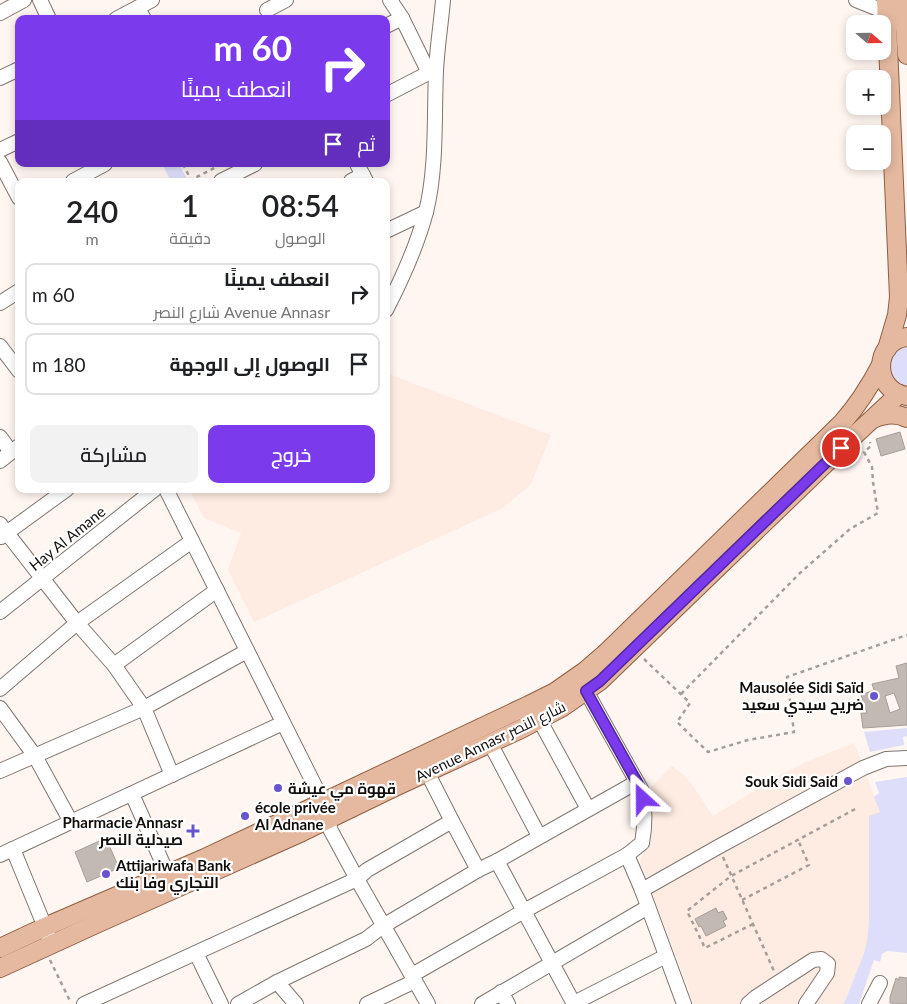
<!DOCTYPE html>
<html lang="ar">
<meta charset="utf-8">
<style>
:root{--surface:#fff;--page:#f2f2f2;--text:#202124;--muted:#757577;--line:#e0e0e0;--accent:#7c3aed}
body{margin:0;font-family:Lato,Cairo,sans-serif;background:var(--page);color:var(--text);direction:rtl;height:100vh;display:flex;flex-direction:column;font-size:19px;white-space:nowrap}
*{box-sizing:border-box;margin:0}
p{font-size:16px;color:var(--muted)}
.icon{flex:none;width:28px;height:28px;fill:none;stroke:currentColor;stroke-width:2;stroke-linecap:round;stroke-linejoin:round}
.map{position:relative;flex:1;overflow:hidden;direction:ltr}
.sheet{position:absolute;left:15px;top:178px;width:375px;height:315px;display:flex;flex-direction:column;background:var(--surface);border-radius:10px;box-shadow:0 2px 8px #0003;direction:rtl}
.sheet>*{flex:none}
.hud{position:absolute;left:15px;top:15px;width:375px;height:152px;border-radius:10px;box-shadow:0 2px 8px #0003;direction:rtl;background:#7c3aed;color:#fff;overflow:hidden}
.needle{width:32px;rotate:110deg}
.tools{position:absolute;left:846px;top:15px;display:grid;gap:10px}
.tools a{display:grid;place-items:center;width:45px;height:45px;border-radius:10px;background:var(--surface);box-shadow:0 2px 8px #0003;font-size:25px}
.pin{position:absolute;display:grid;place-items:center;width:42px;height:42px;color:#fff;margin:-21px;border:2px solid #fff;border-radius:50%;box-shadow:0 1px 5px #0007}
.me{position:absolute;width:55px;margin:-28px;rotate:336deg;stroke-linejoin:round;filter:drop-shadow(0 0 4px #0008)}
.turn{display:flex;align-items:center;gap:18px;height:105px;padding:0 15px;font-size:22px}
.turn .icon{width:65px;height:65px;stroke-width:2.5}
.turn b{display:block;font-size:35px;line-height:42px}
.then{display:flex;align-items:center;height:48px;padding:0 15px;background:#0003;gap:10px;font-size:19px}
.eta{display:flex;justify-content:space-evenly;align-items:center;height:85px;text-align:center}
.eta b{font-size:30px;font-weight:600;line-height:35px}
.button{display:flex;gap:10px;margin-top:auto;padding:10px 15px}
.button a{flex:1;height:58px;border-radius:10px;background:var(--accent);color:#fff;font-size:20px;font-weight:600;line-height:58px;text-align:center}
.button a+a{background:var(--page);color:var(--text)}
ul{padding:0;list-style:none}
li{display:flex;align-items:center;gap:15px;height:62px;margin:0 10px 8px;padding:0 5px;border:2px solid var(--line);border-radius:10px}
li div{flex:1}
li b{display:block;font-size:19px}
li em{font-style:normal}
.map>svg:first-child{display:block}
.built{fill:#feebe1}
.green{fill:#dedefb}
.building{fill:#c3b9b3;stroke:#a79d98;fill-rule:evenodd}
.lines{fill:none;stroke-linecap:round;stroke-linejoin:round}
.minor-casing{stroke:#7f7570;stroke-width:16}
.major-casing{stroke:#8f5e42;stroke-width:20}
.path{stroke:#a59e9b;stroke-width:2.5;stroke-dasharray:4 4;stroke-linecap:butt}
.minor{stroke:#fff;stroke-width:14}
.major{stroke:#e5b9a0;stroke-width:18}
.route-casing{stroke:#51269a;stroke-width:12}
.route{stroke:#7c3aed;stroke-width:9}
.poi-dot{fill:#6854cd;stroke:#fff;stroke-width:2}
.labels{text-anchor:middle;dominant-baseline:central;stroke-width:4.5;stroke-linejoin:round;paint-order:stroke}
.street-label{font-size:15px;fill:#100d0b;stroke:#fff}
.poi-label{font-size:15px;font-weight:bold;fill:#100d0b;stroke:#fff;text-anchor:end}
</style>
<div class="map">
<svg width="907" height="1004" viewBox="0 0 907 1004">
<rect width="100%" height="100%" fill="#fff6f1"/>
<g class="built">
<path d="M386,373L551,435L531,484L503,508L254,622L228,570L241,533L204,518L189,489H386Z"/>
<path d="M854,743L880,812L867,941L864,953L846,999L843,1004H694L640,861L647,846L649,837L650,798L648,790L672,766L684,775L693,786L713,816L782,774L804,763Z"/>
</g>
<g class="green">
<path d="M162,164H179L188,181H171Z"/>
<path d="M907,345V388C893,385 886,370 891,357C894,350 901,348 907,345Z"/>
<path d="M907,728V736L903,737L904,745L870,752L864,732Z"/>
<path d="M907,777V953L887,951L882,954L880,962L874,960L859,1004H843L846,999L864,953L867,941L869,921V816L880,812L874,797L879,793L875,782Z"/>
</g>
<g class="building">
<path d="M900,432L905,449L881,456L876,439Z"/>
<path d="M907,663V725L863,728L861,713H867L861,695L874,690L872,684L899,678L896,666ZM894,693L900,709L890,713L885,696Z"/>
<path d="M106,838L119,868L87,882L75,852Z"/>
<path d="M716,908L718,913L723,911L727,919L723,921L726,926L706,936L701,926L699,927L695,919Z"/>
<path d="M899,977L907,978V1004H893V1003H890V997L896,978L899,980Z"/>
</g>
<g class="lines">
<g class="minor-casing">
<g id="minor">
<path d="M40,0L49,19"/>
<path d="M390,0L402,18L429,73"/>
<path d="M856,0L886,12"/>
<path d="M138,8L144,19"/>
<path d="M267,10L286,0"/>
<path d="M0,13L24,0"/>
<path d="M116,19L152,0"/>
<path d="M386,26L402,18"/>
<path d="M0,78L19,69"/>
<path d="M386,95L436,69"/>
<path d="M0,150L19,141"/>
<path d="M0,162L19,198"/>
<path d="M357,164L366,181"/>
<path d="M73,181L105,164"/>
<path d="M221,181L255,164"/>
<path d="M351,181L363,175"/>
<path d="M386,231L426,212"/>
<path d="M0,303L19,291"/>
<path d="M386,310C402,279 417,246 426,212C437,168 434,117 436,72C437,48 441,24 443,0"/>
<path d="M0,346L19,371"/>
<path d="M0,437L11,452"/>
<path d="M0,461L19,446"/>
<path d="M166,489L323,802L329,819L330,829L357,879L428,1004"/>
<path d="M0,524L77,623L114,665L144,708L172,775"/>
<path d="M1,537L67,489"/>
<path d="M0,612L155,489"/>
<path d="M114,665L217,590"/>
<path d="M0,689L77,623L192,541"/>
<path d="M0,708L35,756L71,822"/>
<path d="M539,719L588,809"/>
<path d="M490,743L539,836"/>
<path d="M0,771L144,708L247,651"/>
<path d="M427,772L452,821"/>
<path d="M132,794L171,882"/>
<path d="M13,849L49,937"/>
<path d="M0,855L283,723"/>
<path d="M627,855L642,890L684,1004"/>
<path d="M497,861L574,1004"/>
<path d="M642,890L718,847L863,768L886,759L907,758"/>
<path d="M196,953L221,1004"/>
<path d="M412,975L524,911L627,855L642,843C645,827 645,807 642,791L586,691"/>
<path d="M277,982L296,1004"/>
<path d="M501,992L508,1004"/>
<path d="M574,1003L666,956"/>
<path d="M84,1004L357,879L367,870L452,821L478,870"/>
<path d="M238,1004L277,982L366,939L383,926L478,870L497,861L637,782"/>
<path d="M367,1004L415,981"/>
<path d="M482,1004L648,907"/>
<path d="M748,1004L756,997L813,960L821,959L828,964L827,973L806,1004"/>
<path d="M869,1004L880,983"/>
</g>
</g>
<g class="major-casing">
<g id="major">
<path d="M886,0L899,297L897,315L887,349"/>
<path d="M903,0L907,55"/>
<path d="M907,337C873,341 872,391 907,396"/>
<path d="M873,419C884,414 895,412 907,418"/>
<path d="M0,948L45,927L205,858L529,705L555,692L585,671L607,652L842,423C858,405 870,386 881,365"/>
<path d="M0,968L96,924L302,832L397,786L521,729L561,708L600,681L855,435L899,394"/>
</g>
</g>
<g class="path">
<path d="M183,164L191,180L222,164"/>
<path d="M644,659L690,703L677,722L708,752L748,740L794,732L787,677L907,635"/>
<path d="M681,694L800,573L850,529L878,513L873,482L872,467L864,452L871,446L870,442"/>
<path d="M723,857L774,971"/>
<path d="M742,900L809,865L798,840"/>
<path d="M753,924L705,948L687,911L731,876L857,808"/>
<path d="M50,960L71,1003"/>
</g>
<use href="#minor" class="minor"/>
<use href="#major" class="major"/>
</g>
<g class="lines">
<g class="route-casing">
<path id="route" d="M643,799L642,791L586,691L600,681L841,448"/>
</g>
<use href="#route" class="route"/>
</g>
<g class="poi-dot">
<circle cx="874" cy="696" r="5"/>
<circle cx="848" cy="781" r="5"/>
<circle cx="278" cy="788" r="5"/>
<circle cx="245" cy="816" r="5"/>
<path d="M190.5 823.5h5v5h5v5h-5v5h-5v-5h-5v-5h5z"/>
<circle cx="106" cy="874" r="5"/>
</g>
<g class="labels">
<g class="street-label">
<text transform="translate(67 538) rotate(-39)">Hay Al Amane</text>
<text transform="translate(490 741) rotate(-26)">Avenue Annasr شارع النصر</text>
</g>
<g class="poi-label">
<text x="864" y="687">Mausolée Sidi Saïd<tspan x="864" dy="17">ضريح سيدي سعيد</tspan></text>
<text x="838" y="781">Souk Sidi Said</text>
<text x="288" y="788" text-anchor="start">قهوة مي عيشة</text>
<text x="255" y="807" text-anchor="start">école privée<tspan x="255" dy="17">Al Adnane</tspan></text>
<text x="183" y="822">Pharmacie Annasr<tspan x="183" dy="17">صيدلية النصر</tspan></text>
<text x="116" y="865" text-anchor="start">Attijariwafa Bank<tspan x="116" dy="17">التجاري وفا بنك</tspan></text>
</g>
</g>
</svg>
<div class="tools">
<a><svg class="needle" viewBox="-14 -14 28 28"><path d="M0-13l5 13h-10z" fill="#e53935"/><path d="M0 13l5-13h-10z" fill="#757577"/></svg></a>
<a>+</a>
<a>−</a>
</div>
<div class="pin" style="left:841px;top:448px;background:#d93025"><svg class="icon" aria-label="arrive" viewBox="0 0 24 24"><path d="M6 21V4h12l-3 4 3 4H6"/></svg></div>
<svg class="me" style="left:643px;top:799px" viewBox="-20 -20 40 40"><path d="M0-17L14 15 0 8-14 15z" fill="#7c3aed" stroke="#fff" stroke-width="4"/></svg>
<div class="hud">
<div class="turn"><svg class="icon" aria-label="right" viewBox="0 0 24 24"><path d="M7 20v-9h11M14 6l5 5-5 5"/></svg><div><b>60 m</b>انعطف يمينًا</div></div>
<div class="then">ثم<svg class="icon" aria-label="arrive" viewBox="0 0 24 24"><path d="M6 21V4h12l-3 4 3 4H6"/></svg></div>
</div>
<section class="sheet">
<div class="eta">
<div><b>08:54</b><p>الوصول</p></div>
<div><b>1</b><p>دقيقة</p></div>
<div><b>240</b><p>m</p></div>
</div>
<ul>
<li><svg class="icon" aria-label="right" viewBox="0 0 24 24"><path d="M7 20v-9h11M14 6l5 5-5 5"/></svg><div><b>انعطف يمينًا</b><p>Avenue Annasr شارع النصر</p></div><em>60 m</em></li>
<li><svg class="icon" aria-label="arrive" viewBox="0 0 24 24"><path d="M6 21V4h12l-3 4 3 4H6"/></svg><div><b>الوصول إلى الوجهة</b></div><em>180 m</em></li>
</ul>
<div class="button"><a>خروج</a><a>مشاركة</a></div>
</section>
</div>
